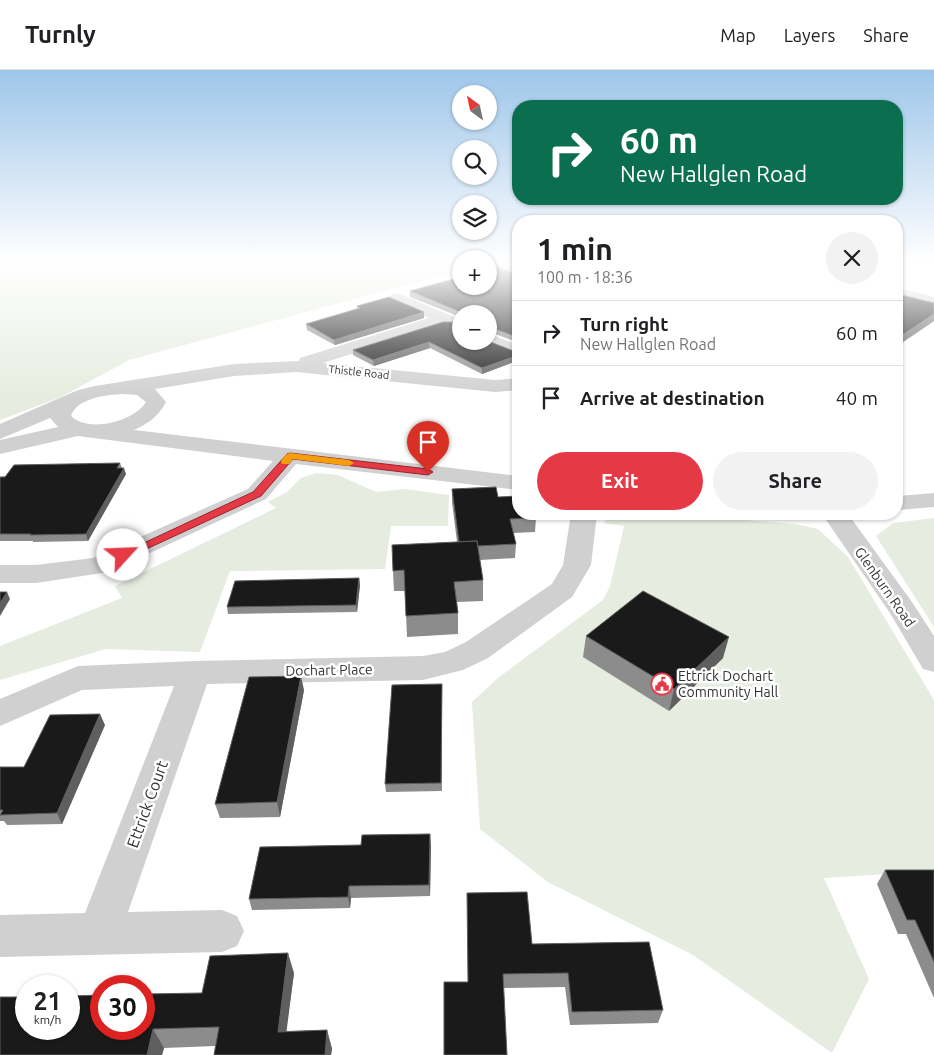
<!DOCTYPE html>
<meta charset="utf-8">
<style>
:root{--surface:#fff;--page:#f2f2f2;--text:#202124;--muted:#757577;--line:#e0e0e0;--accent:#e63946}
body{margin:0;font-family:Ubuntu,sans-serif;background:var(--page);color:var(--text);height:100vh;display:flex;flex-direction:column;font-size:19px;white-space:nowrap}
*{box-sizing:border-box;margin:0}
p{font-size:16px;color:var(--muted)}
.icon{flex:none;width:28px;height:28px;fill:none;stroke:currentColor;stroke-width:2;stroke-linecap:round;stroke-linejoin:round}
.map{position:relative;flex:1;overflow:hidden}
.details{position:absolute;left:512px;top:145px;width:391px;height:305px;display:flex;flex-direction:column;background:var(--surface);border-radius:20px;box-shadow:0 1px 4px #0004}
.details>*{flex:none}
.guide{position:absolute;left:512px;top:30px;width:391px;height:105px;border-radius:20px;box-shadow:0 1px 4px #0004;background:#0b6e4f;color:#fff;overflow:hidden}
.needle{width:32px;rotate:327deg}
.tools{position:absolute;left:452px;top:15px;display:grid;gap:10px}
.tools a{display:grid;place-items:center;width:45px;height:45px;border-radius:50%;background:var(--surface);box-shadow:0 1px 4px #0004;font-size:25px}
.speed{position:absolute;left:15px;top:905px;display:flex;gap:10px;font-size:25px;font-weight:700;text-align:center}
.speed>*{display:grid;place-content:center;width:65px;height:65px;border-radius:50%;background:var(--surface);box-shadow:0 1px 4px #0004;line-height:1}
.speed small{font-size:12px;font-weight:400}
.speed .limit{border:8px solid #d22;background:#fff;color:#111}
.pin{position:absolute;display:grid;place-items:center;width:42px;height:42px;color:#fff;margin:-51px -21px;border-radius:50% 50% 50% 0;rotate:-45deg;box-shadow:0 0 5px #0007}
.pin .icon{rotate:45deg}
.me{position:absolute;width:55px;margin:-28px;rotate:65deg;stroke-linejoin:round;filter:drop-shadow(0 0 4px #0008)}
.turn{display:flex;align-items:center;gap:18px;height:105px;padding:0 25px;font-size:22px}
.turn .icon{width:65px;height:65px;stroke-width:2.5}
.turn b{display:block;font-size:35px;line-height:42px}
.round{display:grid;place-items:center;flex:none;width:52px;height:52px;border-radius:26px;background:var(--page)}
.headline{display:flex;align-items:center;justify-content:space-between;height:85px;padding:0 25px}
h1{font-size:30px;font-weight:600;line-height:38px}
.button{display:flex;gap:10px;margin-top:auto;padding:10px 25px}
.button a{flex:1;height:58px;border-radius:30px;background:var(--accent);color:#fff;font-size:20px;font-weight:600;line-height:58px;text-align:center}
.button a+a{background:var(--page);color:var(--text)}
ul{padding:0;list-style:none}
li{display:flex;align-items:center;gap:15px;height:65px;padding:0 25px;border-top:1px solid var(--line)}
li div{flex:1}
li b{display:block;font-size:19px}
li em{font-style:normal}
header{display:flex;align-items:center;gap:30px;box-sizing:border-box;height:70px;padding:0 25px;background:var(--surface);border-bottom:1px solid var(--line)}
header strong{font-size:24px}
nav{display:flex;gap:28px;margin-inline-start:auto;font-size:18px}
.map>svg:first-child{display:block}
.green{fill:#e6ecdf}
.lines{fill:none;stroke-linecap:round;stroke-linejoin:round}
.minor{fill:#d0d0d0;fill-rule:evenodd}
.wall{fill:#8c8c8c}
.shaded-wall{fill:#5f5f5f}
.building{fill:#1a1a1a;stroke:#5f5f5f}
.route{fill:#e63946;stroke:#96252e}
.slow{fill:#f59e0b}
.labels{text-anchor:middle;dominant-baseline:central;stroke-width:5;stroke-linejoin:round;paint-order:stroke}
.far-street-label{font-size:11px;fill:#333;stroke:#fff}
.street-label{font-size:14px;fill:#333;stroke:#fff}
.poi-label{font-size:14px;fill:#333;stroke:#fff;text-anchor:start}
.near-street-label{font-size:16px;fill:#333;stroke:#fff}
</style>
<header>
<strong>Turnly</strong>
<nav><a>Map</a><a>Layers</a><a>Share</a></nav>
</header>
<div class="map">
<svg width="934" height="985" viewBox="0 0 934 985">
<rect width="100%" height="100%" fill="#fff"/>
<g class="green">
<path d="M0,192H461V200L129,290L61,327L0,350Z"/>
<path d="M316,403L338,405L376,422L405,419L449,425L448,456H391L385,499L230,501L200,582L106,579L0,610V576L122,528L115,516L276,438L268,432L287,422L301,408Z"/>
<path d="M614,444H670L795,454L818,459L848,487L934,630V801L824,808L869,909L832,983L693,885L548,812L480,759L472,632L498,608L603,530L610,516L624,456L604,453L609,445Z"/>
<path d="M934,448V557L876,466L893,453Z"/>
</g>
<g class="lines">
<g class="minor">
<path d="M504,192L519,195V204L501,199L499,196Z"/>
<path d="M898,218L934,227V237L898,228Z"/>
<path d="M397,223L457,248L460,252L457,256L451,257L443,255L323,293L495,310L519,308V320L495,322L296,302L234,306L155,319L166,332C158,347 149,353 134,360L519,406V420L296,394L266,429L109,502L36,513H0V495H36L93,488L248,419L273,391L78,366L0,384V370L58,357L50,348L0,369V354L78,320L95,316L234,294L299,291L300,288L429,248L391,231L389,228L391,225ZM122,324L137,325L146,332C134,352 88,363 71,346C77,328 105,325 122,324Z"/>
<path d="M489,264L519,275V287L483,273L482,271H489Z"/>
<path d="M934,423V437L898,440V426Z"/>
<path d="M571,444H597L591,495L572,527L488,588L463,600L423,610L207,614L128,842L222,840L237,846L244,861L237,876L222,882L0,887V845L85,843L174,616L82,620L0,656V629L78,596L195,591L423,586L445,582L466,572L552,514L563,495Z"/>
<path d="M822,444H848L912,532L934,566V602L923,599L890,543Z"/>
</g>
</g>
<g class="wall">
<path d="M519,205V273L490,262L461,244V271L519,283V290L482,304L430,278L374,296L353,285V280L457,252L460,249L458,246L410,227V221Z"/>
<path d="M898,224L934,233V251L900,274L898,273Z"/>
<path d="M357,236L424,248L335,275L307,260L306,254L357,239Z"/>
<path d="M120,393L122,398L126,404L88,471L33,472V471H0V407Z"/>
<path d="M452,419L498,427L536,448L535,462L513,463L516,474L515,488L480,490L483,510V531L457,532L458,543V564L407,567L405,521H394L393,501L457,472L452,432Z"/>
<path d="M359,508L360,515L357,542L228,544L227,537Z"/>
<path d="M586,566L723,588L669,641L583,587Z"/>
<path d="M442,614V721L386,722L385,714Z"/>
<path d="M304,620L280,747L220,748L215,734Z"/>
<path d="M105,655L62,754L7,755L4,751H0V697H24Z"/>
<path d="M431,775L430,826L351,828L350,838L252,840L249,829Z"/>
<path d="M885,800H934V928L906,864H898L877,814Z"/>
<path d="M532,874L663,940L658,953L570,955L565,917L504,918L468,912Z"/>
<path d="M294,903L286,961L327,960L332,979L331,985H214L215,976L164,978L162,985H0L202,923Z"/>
</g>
<g class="shaded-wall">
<path d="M424,242V248L335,275L334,270Z"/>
<path d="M934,244V251L900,274L904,264Z"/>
<path d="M429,272L430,278L374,296L373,290Z"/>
<path d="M519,285V290L482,304V298Z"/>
<path d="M124,398L126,404L88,471L86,464Z"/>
<path d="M359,508L360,515L357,542L356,535Z"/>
<path d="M7,522L10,529L0,546V533Z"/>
<path d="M729,567L723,588L669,641L674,619Z"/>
<path d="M301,606L304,620L280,747L277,732Z"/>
<path d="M100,644L105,655L62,754L57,743Z"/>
<path d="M430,764L431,775L430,826L429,815Z"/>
<path d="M349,816L351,828L350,838L348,827Z"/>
<path d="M288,883L294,903L284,981L278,962Z"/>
<path d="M153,959L164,978L162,985H147Z"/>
<path d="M327,960L332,979L331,985H325Z"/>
</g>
<g class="building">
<path d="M497,197L519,205V268L490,257L489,258V244H461V246L458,241L410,221L461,207V216H489V200Z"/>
<path d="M898,224L934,233V244L904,264L898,262Z"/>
<path d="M389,227L424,242L334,270L306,254L360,238L357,236Z"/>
<path d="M461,247V271H488L519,283V285L482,298L429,272L373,290L353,280L443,252H457Z"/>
<path d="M120,393L117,398H124L86,464L30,465L31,464H0V407H5L14,395Z"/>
<path d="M496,417L498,427L519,426V444H535L536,448L510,449L516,474L478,476L477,471L459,472L452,419Z"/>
<path d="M477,471L483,510L454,512L458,543L406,546L404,500L393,501L392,475Z"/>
<path d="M359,508L356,535L227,537L235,511Z"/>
<path d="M643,521L729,567L674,619L586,566Z"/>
<path d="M0,522H7L0,533Z"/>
<path d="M301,606L277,732L215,734L249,607Z"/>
<path d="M442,614L441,713L385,714L392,615Z"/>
<path d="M100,644L57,743L0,745L3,740H0V697H24L50,645Z"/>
<path d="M430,764L429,815L349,816L348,827L249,829L260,777L361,775L362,765Z"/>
<path d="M885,800H934V892L915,850H907Z"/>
<path d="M527,822L532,874L649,872L663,940L572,942L568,903L503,904L507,985H444V912H468L467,823Z"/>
<path d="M288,883L278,962L327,960L325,985H214L219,957L153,959L147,985H0V927H26V959H69V926L101,925V959H144V924L202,923L210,886Z"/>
</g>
<linearGradient id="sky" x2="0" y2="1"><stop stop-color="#9ec6ea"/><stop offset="0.58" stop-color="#fff"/><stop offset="1" stop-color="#fff" stop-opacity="0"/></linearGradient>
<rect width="934" height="330" fill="url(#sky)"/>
<path class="route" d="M290,383L428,399L433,402L428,405L293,389L261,426L127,488L123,489L118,485L253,422L287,384Z"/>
<path class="slow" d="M290,383L349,390L354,393L349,396L293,389L289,394H282C279,390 286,384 290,383Z"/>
<defs>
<g id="civic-ring" transform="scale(1.125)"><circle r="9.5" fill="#fff" stroke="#e63946" stroke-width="1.5"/><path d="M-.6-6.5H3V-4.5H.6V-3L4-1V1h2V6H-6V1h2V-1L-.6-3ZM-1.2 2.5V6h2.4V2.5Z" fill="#e63946"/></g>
</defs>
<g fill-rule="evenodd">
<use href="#civic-ring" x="662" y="614"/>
</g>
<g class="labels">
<g class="far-street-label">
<text transform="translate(359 302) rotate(6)">Thistle Road</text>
</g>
<g class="street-label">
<text transform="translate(885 517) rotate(55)">Glenburn Road</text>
<text transform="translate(329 600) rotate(-1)">Dochart Place</text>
</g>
<g class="poi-label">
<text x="678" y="606">Ettrick Dochart<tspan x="678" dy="16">Community Hall</tspan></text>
</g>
<g class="near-street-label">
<text transform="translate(147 734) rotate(-70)">Ettrick Court</text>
</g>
</g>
</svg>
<div class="tools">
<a><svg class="needle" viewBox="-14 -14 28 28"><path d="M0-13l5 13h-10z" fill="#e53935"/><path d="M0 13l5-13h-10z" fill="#757577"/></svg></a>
<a><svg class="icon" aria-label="search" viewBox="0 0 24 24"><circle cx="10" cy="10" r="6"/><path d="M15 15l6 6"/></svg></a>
<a><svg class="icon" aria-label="layers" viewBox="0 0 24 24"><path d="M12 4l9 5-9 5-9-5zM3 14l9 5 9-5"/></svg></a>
<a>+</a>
<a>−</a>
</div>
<div class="speed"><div>21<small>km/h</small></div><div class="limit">30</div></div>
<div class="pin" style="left:428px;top:402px;background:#d93025"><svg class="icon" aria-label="arrive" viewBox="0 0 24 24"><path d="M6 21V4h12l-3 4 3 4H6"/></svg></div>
<svg class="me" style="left:123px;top:485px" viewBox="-20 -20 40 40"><circle r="19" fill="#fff"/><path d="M0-13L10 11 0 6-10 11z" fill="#e63946"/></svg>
<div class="guide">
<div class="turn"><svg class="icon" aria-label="right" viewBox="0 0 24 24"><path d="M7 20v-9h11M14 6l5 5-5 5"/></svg><div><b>60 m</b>New Hallglen Road</div></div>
</div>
<section class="details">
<div class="headline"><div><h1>1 min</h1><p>100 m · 18:36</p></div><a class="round"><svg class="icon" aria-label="close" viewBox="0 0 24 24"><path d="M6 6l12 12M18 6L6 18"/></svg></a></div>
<ul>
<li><svg class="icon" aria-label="right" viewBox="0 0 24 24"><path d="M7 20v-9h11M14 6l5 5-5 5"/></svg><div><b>Turn right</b><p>New Hallglen Road</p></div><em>60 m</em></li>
<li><svg class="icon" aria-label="arrive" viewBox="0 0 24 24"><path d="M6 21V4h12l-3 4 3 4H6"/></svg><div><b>Arrive at destination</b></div><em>40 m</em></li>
</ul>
<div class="button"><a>Exit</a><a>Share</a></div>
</section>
</div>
